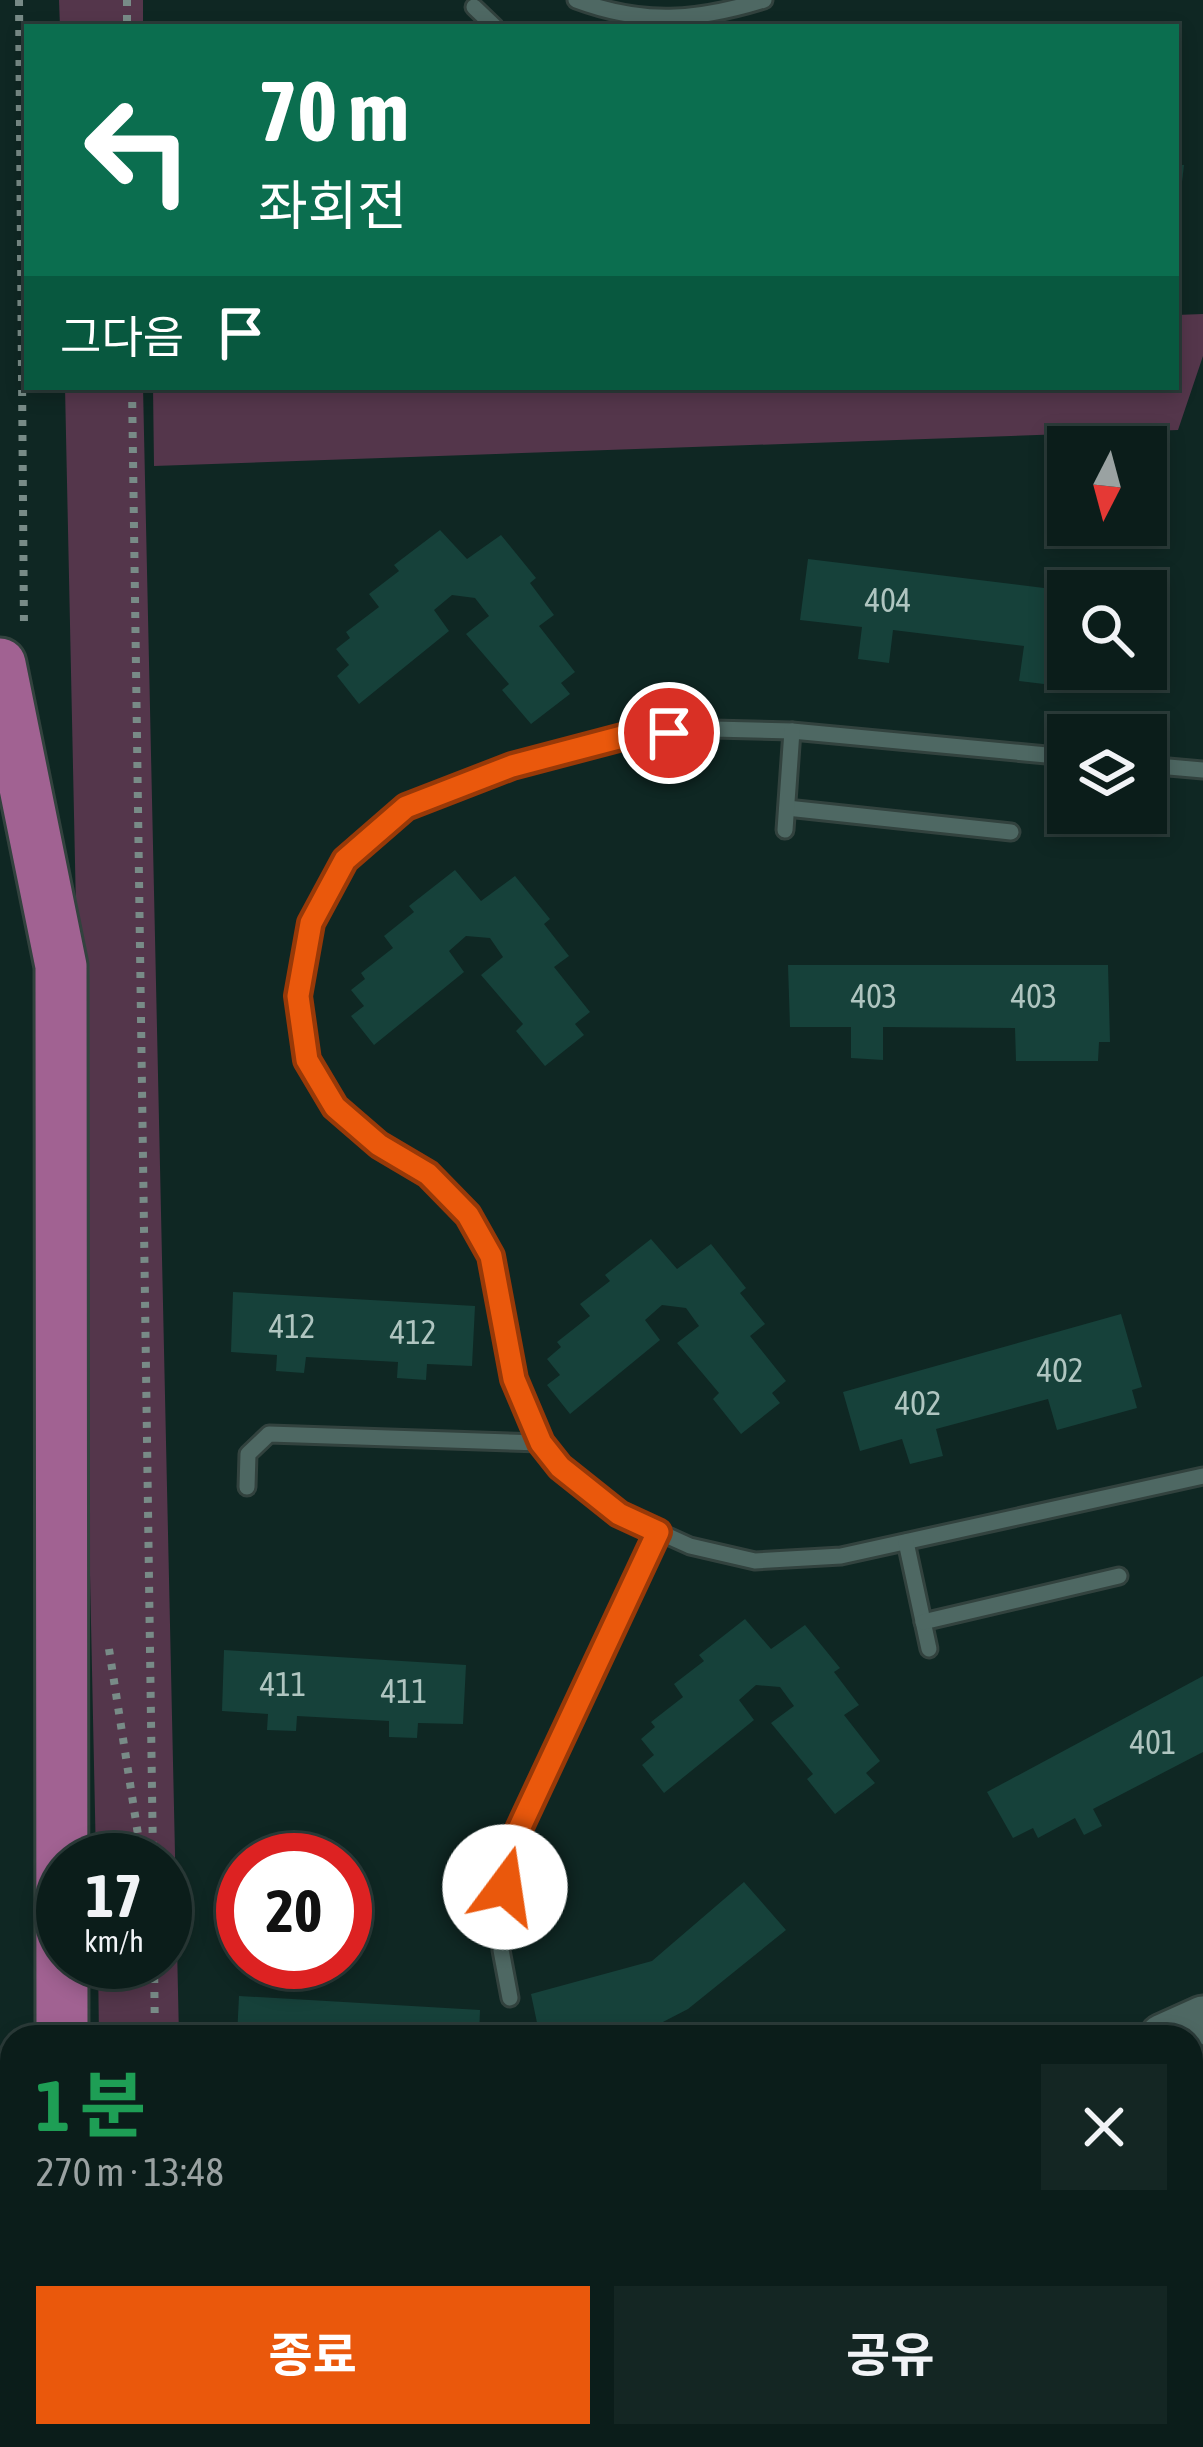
<!DOCTYPE html>
<html lang="ko">
<meta charset="utf-8">
<style>
:root{--surface:#0b1d1a;--page:#142623;--text:#f1f3f6;--muted:#9aa2a2;--line:#2b3b39;--accent:#ea580c}
body{margin:0;font-family:"Asap Condensed","Noto Sans KR",sans-serif;background:var(--page);color:var(--text);height:100vh;display:flex;flex-direction:column;font-size:45px;white-space:nowrap}
*{box-sizing:border-box;margin:0}
p{font-size:39px;color:var(--muted)}
.icon{flex:none;width:66px;height:66px;fill:none;stroke:currentColor;stroke-width:2;stroke-linecap:round;stroke-linejoin:round}
.map{position:relative;flex:1;overflow:hidden}
.drawer{position:absolute;left:0px;top:2025px;width:1203px;height:423px;display:flex;flex-direction:column;background:var(--surface);border-radius:36px 36px 0 0;box-shadow:0 6px 18px #0003,0 0 0 3px var(--line)}
.drawer>*{flex:none}
.top-card{position:absolute;left:24px;top:24px;width:1155px;height:366px;border-radius:0px;box-shadow:0 6px 18px #0003,0 0 0 3px var(--line);background:#0b6e4f;color:#fff;overflow:hidden}
.needle{width:78px;rotate:186deg}
.tools{position:absolute;left:1047px;top:426px;display:grid;gap:24px}
.tools a{display:grid;place-items:center;width:120px;height:120px;border-radius:0px;background:var(--surface);box-shadow:0 6px 18px #0003,0 0 0 3px var(--line);font-size:60px}
.speed{position:absolute;left:36px;top:1833px;display:flex;gap:24px;font-size:60px;font-weight:700;text-align:center}
.speed>*{display:grid;place-content:center;width:156px;height:156px;border-radius:50%;background:var(--surface);box-shadow:0 6px 18px #0003,0 0 0 3px var(--line);line-height:1}
.speed small{font-size:30px;font-weight:400}
.speed .limit{border:18px solid #d22;background:#fff;color:#111}
.pin{position:absolute;display:grid;place-items:center;width:102px;height:102px;color:#fff;margin:-51px;border:6px solid #fff;border-radius:50%;box-shadow:0 3px 12px #0007}
.me{position:absolute;width:132px;margin:-66px;rotate:14deg;stroke-linejoin:round;filter:drop-shadow(0 0 9px #0008)}
.turn{display:flex;align-items:center;gap:42px;height:252px;padding:0 36px;font-size:54px}
.turn .icon{width:156px;height:156px;stroke-width:2.5}
.turn b{display:block;font-size:84px;line-height:102px}
.then{display:flex;align-items:center;height:114px;padding:0 36px;background:#0003;gap:24px;font-size:45px}
.round{display:grid;place-items:center;flex:none;width:126px;height:126px;border-radius:0px;background:var(--page)}
.headline{display:flex;align-items:center;justify-content:space-between;height:204px;padding:0 36px}
h1{font-size:72px;font-weight:700;line-height:90px;color:#1e9e55}
.button{display:flex;gap:24px;margin-top:auto;padding:24px 36px}
.button a{flex:1;height:138px;border-radius:0px;background:var(--accent);color:#fff;font-size:48px;font-weight:700;line-height:138px;text-align:center}
.button a+a{background:var(--page);color:var(--text)}
.map>svg:first-child{display:block}
.green{fill:#54364b}
.building{fill:#16413a}
.lines{fill:none;stroke-linecap:round;stroke-linejoin:round}
.service-casing{stroke:#32423e;stroke-width:21}
.secondary-casing{stroke:#32423e;stroke-width:51}
.trunk-casing{stroke:#32423e;stroke-width:57}
.path{stroke:#788b87;stroke-width:8;stroke-dasharray:6 9;stroke-linecap:butt}
.service{stroke:#4e6863;stroke-width:15}
.secondary{stroke:#4e6863;stroke-width:45}
.trunk{stroke:#a16292;stroke-width:51}
.route-casing{stroke:#983908;stroke-width:30}
.route{stroke:#ea580c;stroke-width:21}
.labels{text-anchor:middle;dominant-baseline:central;stroke-width:12;stroke-linejoin:round;paint-order:stroke}
.number-label{font-size:33px;fill:#afc5c0}
</style>
<div class="map">
<svg width="1203" height="2447" viewBox="0 0 1203 2447">
<rect width="100%" height="100%" fill="#0f2723"/>
<g class="green">
<path d="M59,0H143V27H60Z"/>
<path d="M1203,314V356L1178,430L154,466L153,387H1176V315Z"/>
<path d="M65,387H143L179,2037H99L98,1962H165V1860H96Z"/>
<path d="M1203,2222V2389L1191,2366V2228Z"/>
</g>
<g class="building">
<path d="M1176,165H1184L1179,208H1176Z"/>
<path d="M440,530L467,559L501,535L536,578L530,583L554,615L539,626L575,672L561,683L570,694L531,724L502,690L509,684L466,634L489,616L475,598L452,595L434,610L449,631L359,704L337,676L349,665L336,649L350,638L346,632L379,607L369,594L399,571L394,565Z"/>
<path d="M808,559L1068,591V669H1117L1116,674L1105,672L1102,691L1019,681L1024,646L893,630L889,663L858,659L862,627L800,620Z"/>
<path d="M455,870L481,901L515,876L550,919L544,924L569,956L554,967L590,1012L575,1024L584,1035L545,1066L516,1031L523,1024L481,975L503,957L490,938L466,936L449,951L464,972L374,1045L351,1016L364,1006L351,990L365,979L361,973L393,948L384,936L414,912L409,906Z"/>
<path d="M788,965H1108L1110,1042H1099L1098,1061H1016L1015,1028L883,1027V1060L851,1058V1027H790Z"/>
<path d="M651,1239L677,1269L711,1244L746,1288L740,1293L765,1324L750,1336L786,1381L772,1393L780,1403L741,1434L713,1399L719,1393L677,1343L699,1326L686,1308L662,1305L645,1320L660,1340L570,1414L547,1385L560,1375L547,1359L561,1347L557,1342L590,1316L580,1304L610,1281L605,1275Z"/>
<path d="M233,1292L475,1306L472,1366L427,1364L426,1380L397,1378L398,1362L306,1357L304,1373L276,1371L277,1355L231,1352Z"/>
<path d="M1121,1314L1142,1387L1132,1390L1137,1408L1057,1430L1048,1399L936,1429L943,1456L910,1464L902,1439L860,1451L843,1392Z"/>
<path d="M745,1619L771,1649L805,1625L840,1668L834,1672L859,1705L844,1715L880,1761L866,1773L875,1783L835,1814L807,1779L813,1774L771,1723L794,1706L780,1687L756,1685L739,1700L754,1720L664,1793L642,1765L654,1755L641,1739L655,1727L651,1722L683,1697L674,1684L704,1661L699,1655Z"/>
<path d="M224,1650L466,1665L463,1724L418,1723L417,1738L389,1737V1721L297,1716L296,1731L267,1730L268,1714L222,1711Z"/>
<path d="M1203,1676V1752L1093,1809L1102,1826L1084,1835L1075,1818L1038,1838L1033,1828L1013,1838L987,1792Z"/>
<path d="M744,1882L786,1930L688,2009L661,2023L607,2037H540L531,1994L652,1961Z"/>
<path d="M239,1996L480,2010L479,2037H237Z"/>
<path d="M1033,2436H1168L1174,2447H1038Z"/>
</g>
<g class="lines">
<g class="service-casing">
<g id="service">
<path d="M576,0C643,25 696,21 764,0"/>
<path d="M474,7L495,27"/>
<path d="M1068,757L792,731L713,729L626,736L512,766L406,807L345,860L311,923L298,996L307,1061L335,1107L379,1145L428,1175L468,1215L491,1255L514,1379L541,1443L560,1467L619,1514L690,1546L755,1561L841,1556L1203,1476"/>
<path d="M1146,765L1203,770"/>
<path d="M787,808L1011,832"/>
<path d="M785,830L792,731"/>
<path d="M247,1487L248,1454L269,1434L541,1443"/>
<path d="M906,1542L929,1649"/>
<path d="M923,1622L1119,1576"/>
<path d="M510,1998L501,1950L505,1887L512,1844L657,1532"/>
<path d="M803,2436L807,2447"/>
</g>
</g>
<g class="secondary-casing">
<g id="secondary">
<path d="M1163,2037L1203,2019"/>
<path d="M0,2411L12,2410"/>
</g>
</g>
<g class="trunk-casing">
<g id="trunk">
<path d="M0,664L61,966L62,2037"/>
<path d="M61,2436V2447"/>
</g>
</g>
<g class="path">
<path d="M19,0L24,628"/>
<path d="M127,0V27"/>
<path d="M132,387L153,1860"/>
<path d="M109,1649L142,1860"/>
<path d="M154,1962L155,2037"/>
</g>
<use href="#service" class="service"/>
<use href="#secondary" class="secondary"/>
<use href="#trunk" class="trunk"/>
</g>
<g class="lines">
<g class="route-casing">
<path id="route" d="M505,1887L512,1844L658,1532L619,1514L560,1467L541,1443L514,1379L491,1256L468,1215L428,1174L379,1145L335,1107L307,1060L298,996L311,923L345,860L406,807L512,766L626,736L669,733"/>
</g>
<use href="#route" class="route"/>
</g>
<g class="labels">
<g class="number-label">
<text x="888" y="600">404</text>
<text x="874" y="996">403</text>
<text x="1034" y="996">403</text>
<text x="292" y="1326">412</text>
<text x="413" y="1332">412</text>
<text x="1060" y="1370">402</text>
<text x="918" y="1403">402</text>
<text x="283" y="1684">411</text>
<text x="404" y="1691">411</text>
<text x="1153" y="1742">401</text>
</g>
</g>
</svg>
<div class="tools">
<a><svg class="needle" viewBox="-14 -14 28 28"><path d="M0-13l5 13h-10z" fill="#e53935"/><path d="M0 13l5-13h-10z" fill="#9aa2a2"/></svg></a>
<a><svg class="icon" aria-label="search" viewBox="0 0 24 24"><circle cx="10" cy="10" r="6"/><path d="M15 15l6 6"/></svg></a>
<a><svg class="icon" aria-label="layers" viewBox="0 0 24 24"><path d="M12 4l9 5-9 5-9-5zM3 14l9 5 9-5"/></svg></a>
</div>
<div class="speed"><div>17<small>km/h</small></div><div class="limit">20</div></div>
<div class="pin" style="left:669px;top:733px;background:#d93025"><svg class="icon" aria-label="arrive" viewBox="0 0 24 24"><path d="M6 21V4h12l-3 4 3 4H6"/></svg></div>
<svg class="me" style="left:505px;top:1887px" viewBox="-20 -20 40 40"><circle r="19" fill="#fff"/><path d="M0-13L10 11 0 6-10 11z" fill="#ea580c"/></svg>
<div class="top-card">
<div class="turn"><svg class="icon" aria-label="left" viewBox="0 0 24 24"><path d="M17 20v-9H6M10 6l-5 5 5 5"/></svg><div><b>70 m</b>좌회전</div></div>
<div class="then">그다음<svg class="icon" aria-label="arrive" viewBox="0 0 24 24"><path d="M6 21V4h12l-3 4 3 4H6"/></svg></div>
</div>
<section class="drawer">
<div class="headline"><div><h1>1 분</h1><p>270 m · 13:48</p></div><a class="round"><svg class="icon" aria-label="close" viewBox="0 0 24 24"><path d="M6 6l12 12M18 6L6 18"/></svg></a></div>
<div class="button"><a>종료</a><a>공유</a></div>
</section>
</div>
